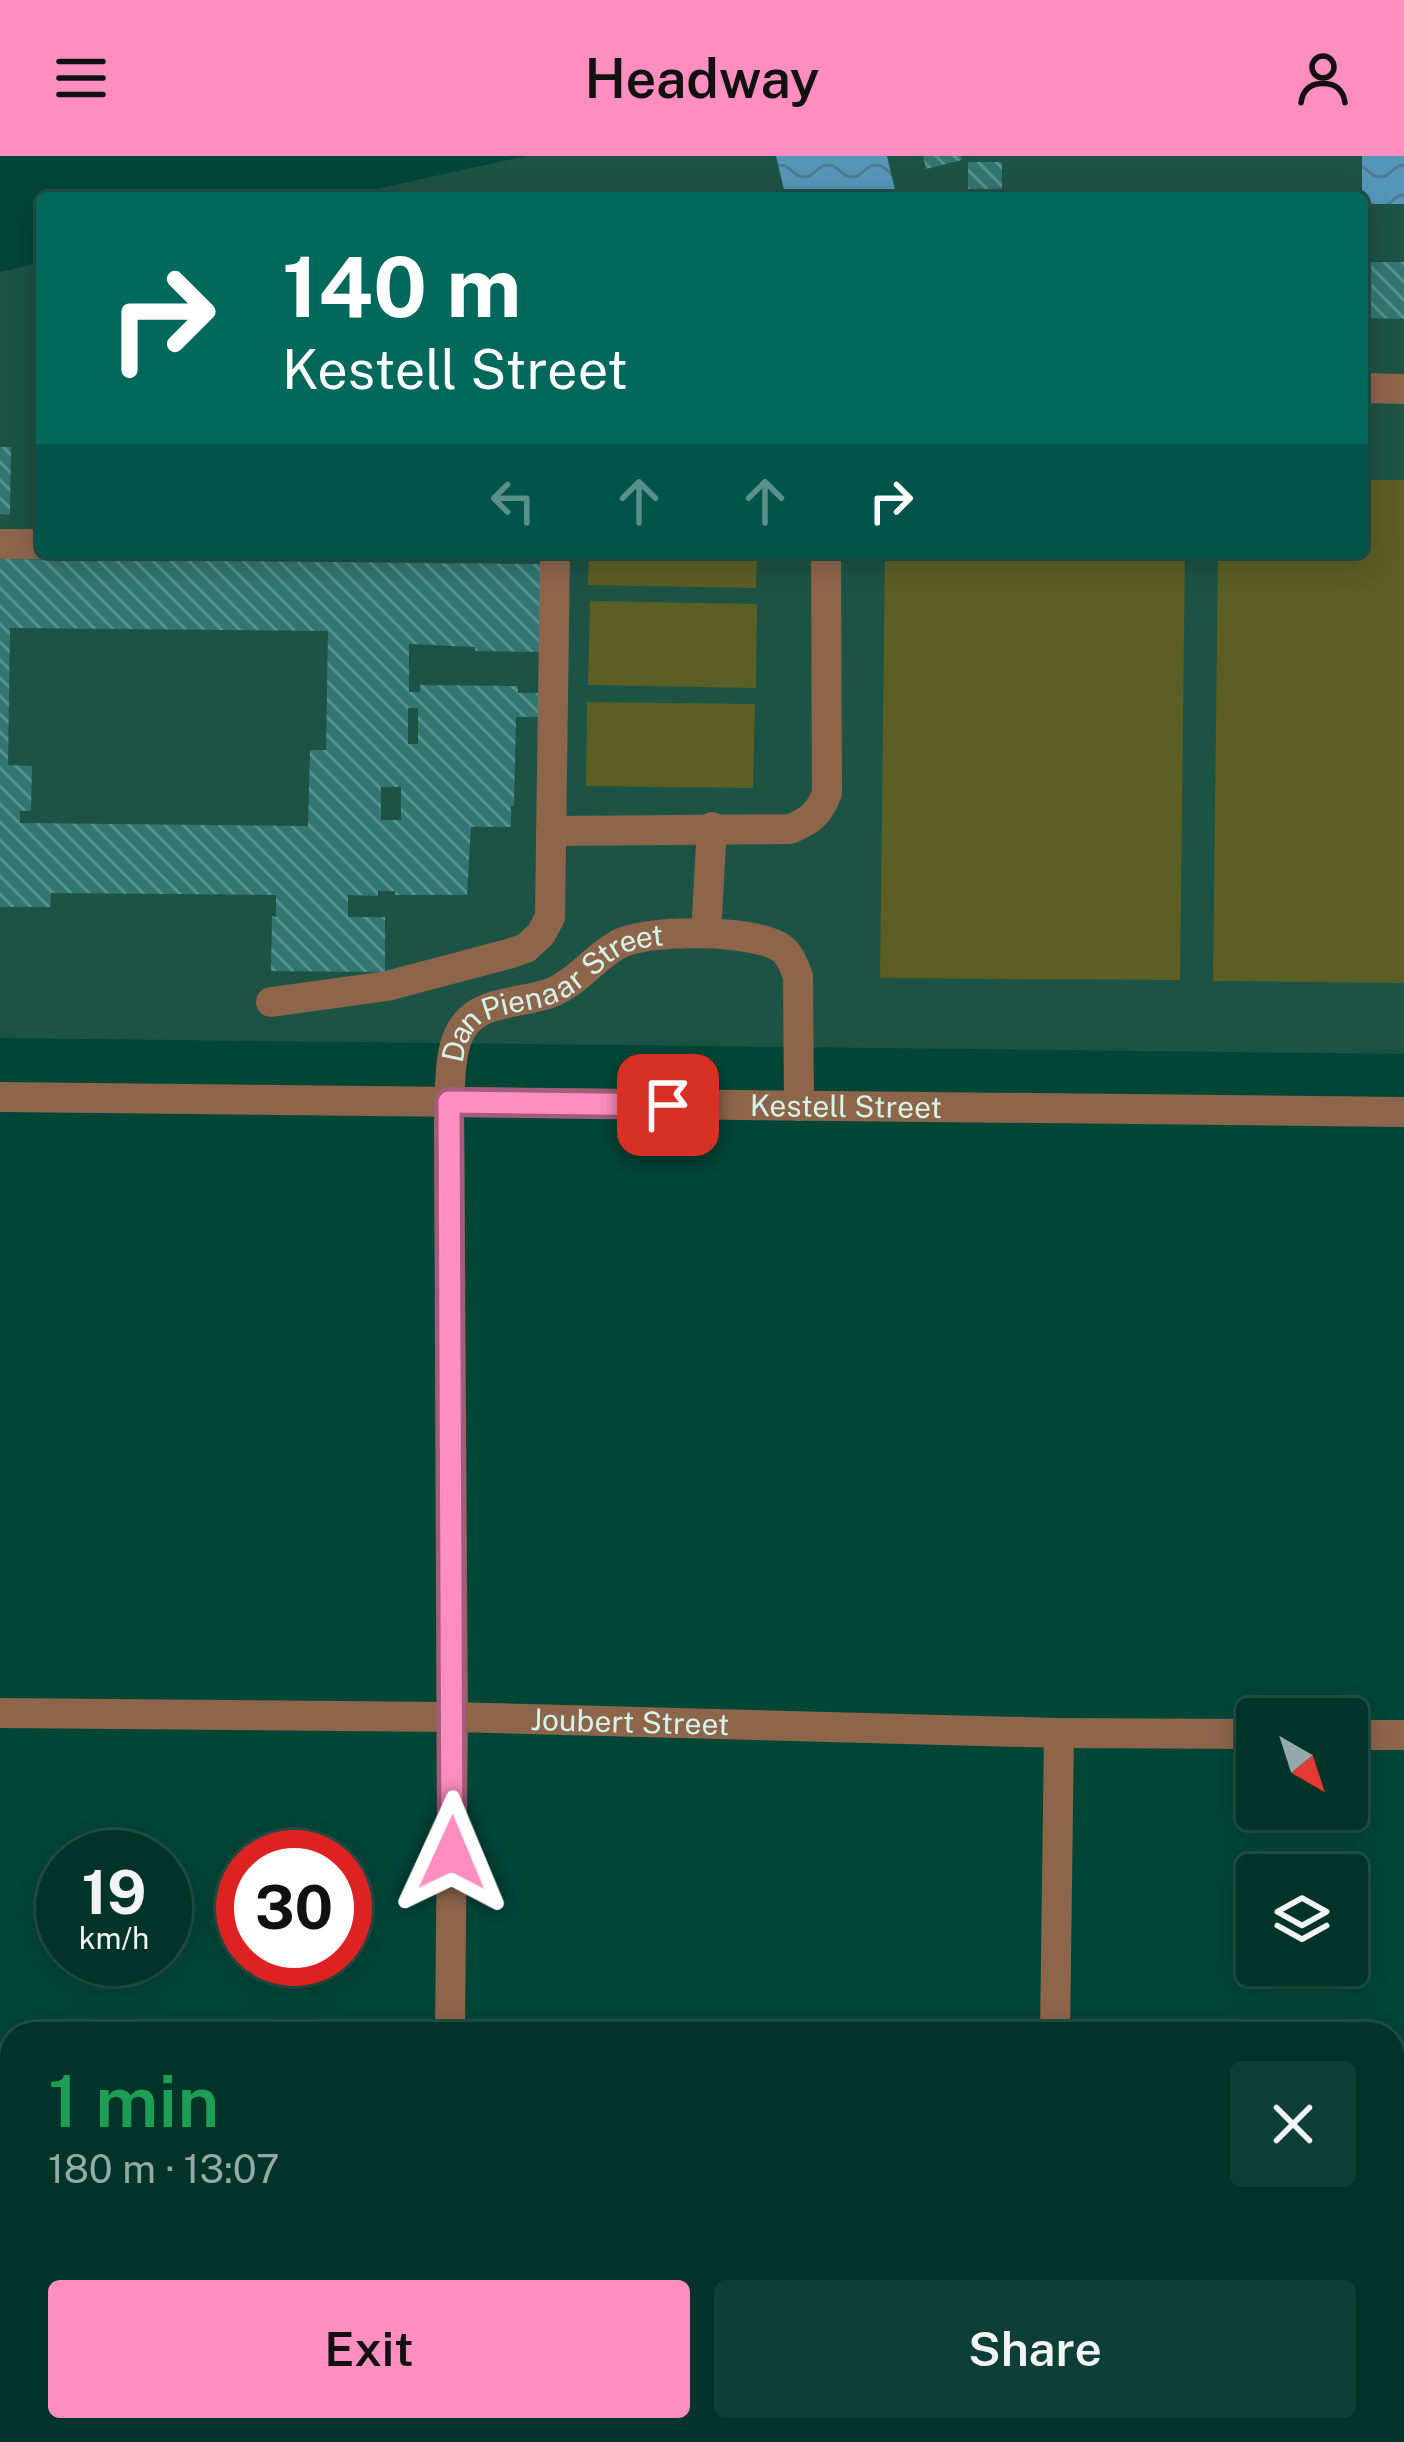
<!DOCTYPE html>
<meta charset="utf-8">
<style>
:root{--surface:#003429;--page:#0e3f35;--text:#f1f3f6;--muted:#95aaa8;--line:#224f46;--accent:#fd8ebf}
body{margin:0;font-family:"Public Sans",sans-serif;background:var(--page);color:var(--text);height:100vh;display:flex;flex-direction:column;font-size:45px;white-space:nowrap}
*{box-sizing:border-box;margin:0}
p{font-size:39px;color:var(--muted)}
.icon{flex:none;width:66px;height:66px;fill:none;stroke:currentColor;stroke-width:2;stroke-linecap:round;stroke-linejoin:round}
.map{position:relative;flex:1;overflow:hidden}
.sheet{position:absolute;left:0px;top:1866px;width:1404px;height:420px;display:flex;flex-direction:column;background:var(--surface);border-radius:36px 36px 0 0;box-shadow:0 6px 30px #0003,0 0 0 3px var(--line)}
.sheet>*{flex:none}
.top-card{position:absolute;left:36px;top:36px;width:1332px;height:366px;border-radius:12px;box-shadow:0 6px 30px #0003,0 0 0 3px var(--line);background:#00695c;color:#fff;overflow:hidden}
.needle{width:78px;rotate:141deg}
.fabs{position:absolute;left:1236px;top:1542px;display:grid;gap:24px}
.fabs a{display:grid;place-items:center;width:132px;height:132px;border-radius:12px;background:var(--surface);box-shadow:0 6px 30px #0003,0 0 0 3px var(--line);font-size:60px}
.speed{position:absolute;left:36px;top:1674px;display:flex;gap:24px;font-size:60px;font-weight:700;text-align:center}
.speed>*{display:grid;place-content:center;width:156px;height:156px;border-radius:50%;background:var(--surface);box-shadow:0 6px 30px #0003,0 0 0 3px var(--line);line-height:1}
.speed small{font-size:30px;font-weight:400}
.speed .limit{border:18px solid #d22;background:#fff;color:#111}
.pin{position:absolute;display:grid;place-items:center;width:102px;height:102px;color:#fff;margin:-51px;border-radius:24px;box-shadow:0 6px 18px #0006}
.me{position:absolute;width:132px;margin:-66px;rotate:1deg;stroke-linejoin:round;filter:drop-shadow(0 0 9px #0008)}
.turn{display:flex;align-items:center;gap:42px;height:252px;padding:0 48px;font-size:54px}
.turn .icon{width:156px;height:156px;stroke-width:2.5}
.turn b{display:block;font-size:84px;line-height:102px}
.lanes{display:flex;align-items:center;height:114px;padding:0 48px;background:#0003;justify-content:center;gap:60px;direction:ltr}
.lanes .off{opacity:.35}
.round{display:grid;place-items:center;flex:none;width:126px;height:126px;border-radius:12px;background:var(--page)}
.headline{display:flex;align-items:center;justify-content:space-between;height:204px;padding:0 48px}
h1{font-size:72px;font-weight:600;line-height:90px;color:#1e9e55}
.cta{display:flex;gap:24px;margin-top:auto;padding:24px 48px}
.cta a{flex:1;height:138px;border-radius:12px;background:var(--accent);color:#111;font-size:48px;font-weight:600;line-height:138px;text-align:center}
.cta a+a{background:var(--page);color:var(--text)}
header{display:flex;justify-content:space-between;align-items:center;height:156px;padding:0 48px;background:var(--accent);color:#111;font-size:54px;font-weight:600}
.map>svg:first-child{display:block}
.built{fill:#1c5345}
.green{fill:#5b5f24}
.water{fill:url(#water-waves)}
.building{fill:url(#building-back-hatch);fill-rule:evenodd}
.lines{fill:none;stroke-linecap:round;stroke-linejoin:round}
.minor{stroke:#8d654b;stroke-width:30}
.route-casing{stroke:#a45c7c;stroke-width:30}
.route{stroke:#fd8ebf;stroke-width:21}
.labels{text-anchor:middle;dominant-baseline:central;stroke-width:10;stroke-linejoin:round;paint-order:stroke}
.street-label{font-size:30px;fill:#d5f3e9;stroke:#004637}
</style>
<header><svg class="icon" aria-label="menu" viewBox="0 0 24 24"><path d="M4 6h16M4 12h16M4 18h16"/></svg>Headway<svg class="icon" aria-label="person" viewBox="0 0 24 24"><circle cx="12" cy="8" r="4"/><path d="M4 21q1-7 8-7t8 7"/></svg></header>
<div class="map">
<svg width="1404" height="2286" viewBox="0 0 1404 2286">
<defs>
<pattern id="water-waves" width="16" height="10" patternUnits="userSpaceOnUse" patternTransform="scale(3)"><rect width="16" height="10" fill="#5596b9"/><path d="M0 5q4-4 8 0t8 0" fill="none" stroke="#4e7b91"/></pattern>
<pattern id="building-back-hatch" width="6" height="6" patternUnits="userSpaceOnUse" patternTransform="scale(3)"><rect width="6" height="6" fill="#327674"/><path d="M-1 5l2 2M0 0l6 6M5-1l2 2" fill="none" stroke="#58918e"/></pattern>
</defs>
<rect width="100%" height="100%" fill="#004637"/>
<path class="built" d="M526,0H1404V898L0,882V116L42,106V396H1362V42H335Z"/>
<g class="green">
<path d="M1362,324H1404V827L1213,825L1218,396H1362Z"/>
<path d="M589,396H757L756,432L588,429Z"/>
<path d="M885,396H1185L1180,824L880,822Z"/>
<path d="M590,445L757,448L756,532L588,529Z"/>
<path d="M587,546L755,548L753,632L586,630Z"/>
</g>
<g class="water">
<path d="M776,0H887L897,42H786Z"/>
<rect x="1362" y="0" width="42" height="48"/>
</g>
<g class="building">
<path d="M923,0H961L962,4L926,13Z"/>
<rect x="968" y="6" width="34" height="36"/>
<path d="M1362,106H1404V163L1362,162Z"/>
<path d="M0,291H11L10,359L0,358Z"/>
<path d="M0,403L544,408L543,496L475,495V491L409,488V536H420V529L518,530V537H539V561H516L514,650H511V671H471L467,739H395V735H378V740L348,739V761H385V816L271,815L272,760L276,761V739L51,737L50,751H0ZM10,472L328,475L326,594H310L308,670L20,667V655H31L32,610L8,609ZM408,552H418V588H408ZM381,631H401V664H381Z"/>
</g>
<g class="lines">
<g class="minor">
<path d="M1362,232L1404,233"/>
<path d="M0,388H42"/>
<path d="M551,675L790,673C810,665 819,658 827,637L826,396"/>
<path d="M706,777L712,671"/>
<path d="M271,846L387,830L508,798L526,792L541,778L550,761L555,396"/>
<path id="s1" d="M0,941L1404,956"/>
<path id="s2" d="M0,1557L453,1561L1059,1577L1257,1578"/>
<path d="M1347,1579H1404"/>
<path id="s3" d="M450,1878L453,1561L449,946C451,921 449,886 467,866C486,844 527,847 553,836C580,824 596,799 621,787C652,773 748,774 778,790C790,797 793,808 798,820L799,950"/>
<path d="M1055,1878L1059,1577"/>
<path d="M445,2286V2274"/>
<path d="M1051,2286V2274"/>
</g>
</g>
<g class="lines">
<g class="route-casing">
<path id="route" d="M452,1697L449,946L668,949"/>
</g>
<use href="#route" class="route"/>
</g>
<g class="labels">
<g class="street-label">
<text stroke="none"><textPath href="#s3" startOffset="1104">Dan Pienaar Street</textPath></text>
<text stroke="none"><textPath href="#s1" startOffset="846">Kestell Street</textPath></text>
<text stroke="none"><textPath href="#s2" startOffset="630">Joubert Street</textPath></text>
</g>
</g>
</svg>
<div class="fabs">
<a><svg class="needle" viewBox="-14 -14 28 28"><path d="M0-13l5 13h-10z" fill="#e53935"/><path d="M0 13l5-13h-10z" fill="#95aaa8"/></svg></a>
<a><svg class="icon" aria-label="layers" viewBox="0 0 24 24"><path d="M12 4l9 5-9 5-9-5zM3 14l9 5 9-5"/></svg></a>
</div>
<div class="speed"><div>19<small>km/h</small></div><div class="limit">30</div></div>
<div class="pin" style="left:668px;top:949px;background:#d93025"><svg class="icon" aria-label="arrive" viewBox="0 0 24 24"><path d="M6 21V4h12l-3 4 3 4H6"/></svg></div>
<svg class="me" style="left:452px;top:1697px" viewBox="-20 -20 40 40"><path d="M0-17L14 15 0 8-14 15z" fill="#fd8ebf" stroke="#fff" stroke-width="4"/></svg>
<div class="top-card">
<div class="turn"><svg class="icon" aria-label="right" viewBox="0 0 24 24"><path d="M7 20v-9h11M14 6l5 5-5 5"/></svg><div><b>140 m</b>Kestell Street</div></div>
<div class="lanes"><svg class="icon off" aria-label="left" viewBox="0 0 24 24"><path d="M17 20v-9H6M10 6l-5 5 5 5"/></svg><svg class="icon off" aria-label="ahead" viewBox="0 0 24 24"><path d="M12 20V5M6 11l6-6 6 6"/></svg><svg class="icon off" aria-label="ahead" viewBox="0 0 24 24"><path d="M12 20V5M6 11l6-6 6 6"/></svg><svg class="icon" aria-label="right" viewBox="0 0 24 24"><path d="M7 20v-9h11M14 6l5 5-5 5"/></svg></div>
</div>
<section class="sheet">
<div class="headline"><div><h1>1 min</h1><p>180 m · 13:07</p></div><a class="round"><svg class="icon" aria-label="close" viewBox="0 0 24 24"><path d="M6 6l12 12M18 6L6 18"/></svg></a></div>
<div class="cta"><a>Exit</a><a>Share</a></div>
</section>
</div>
